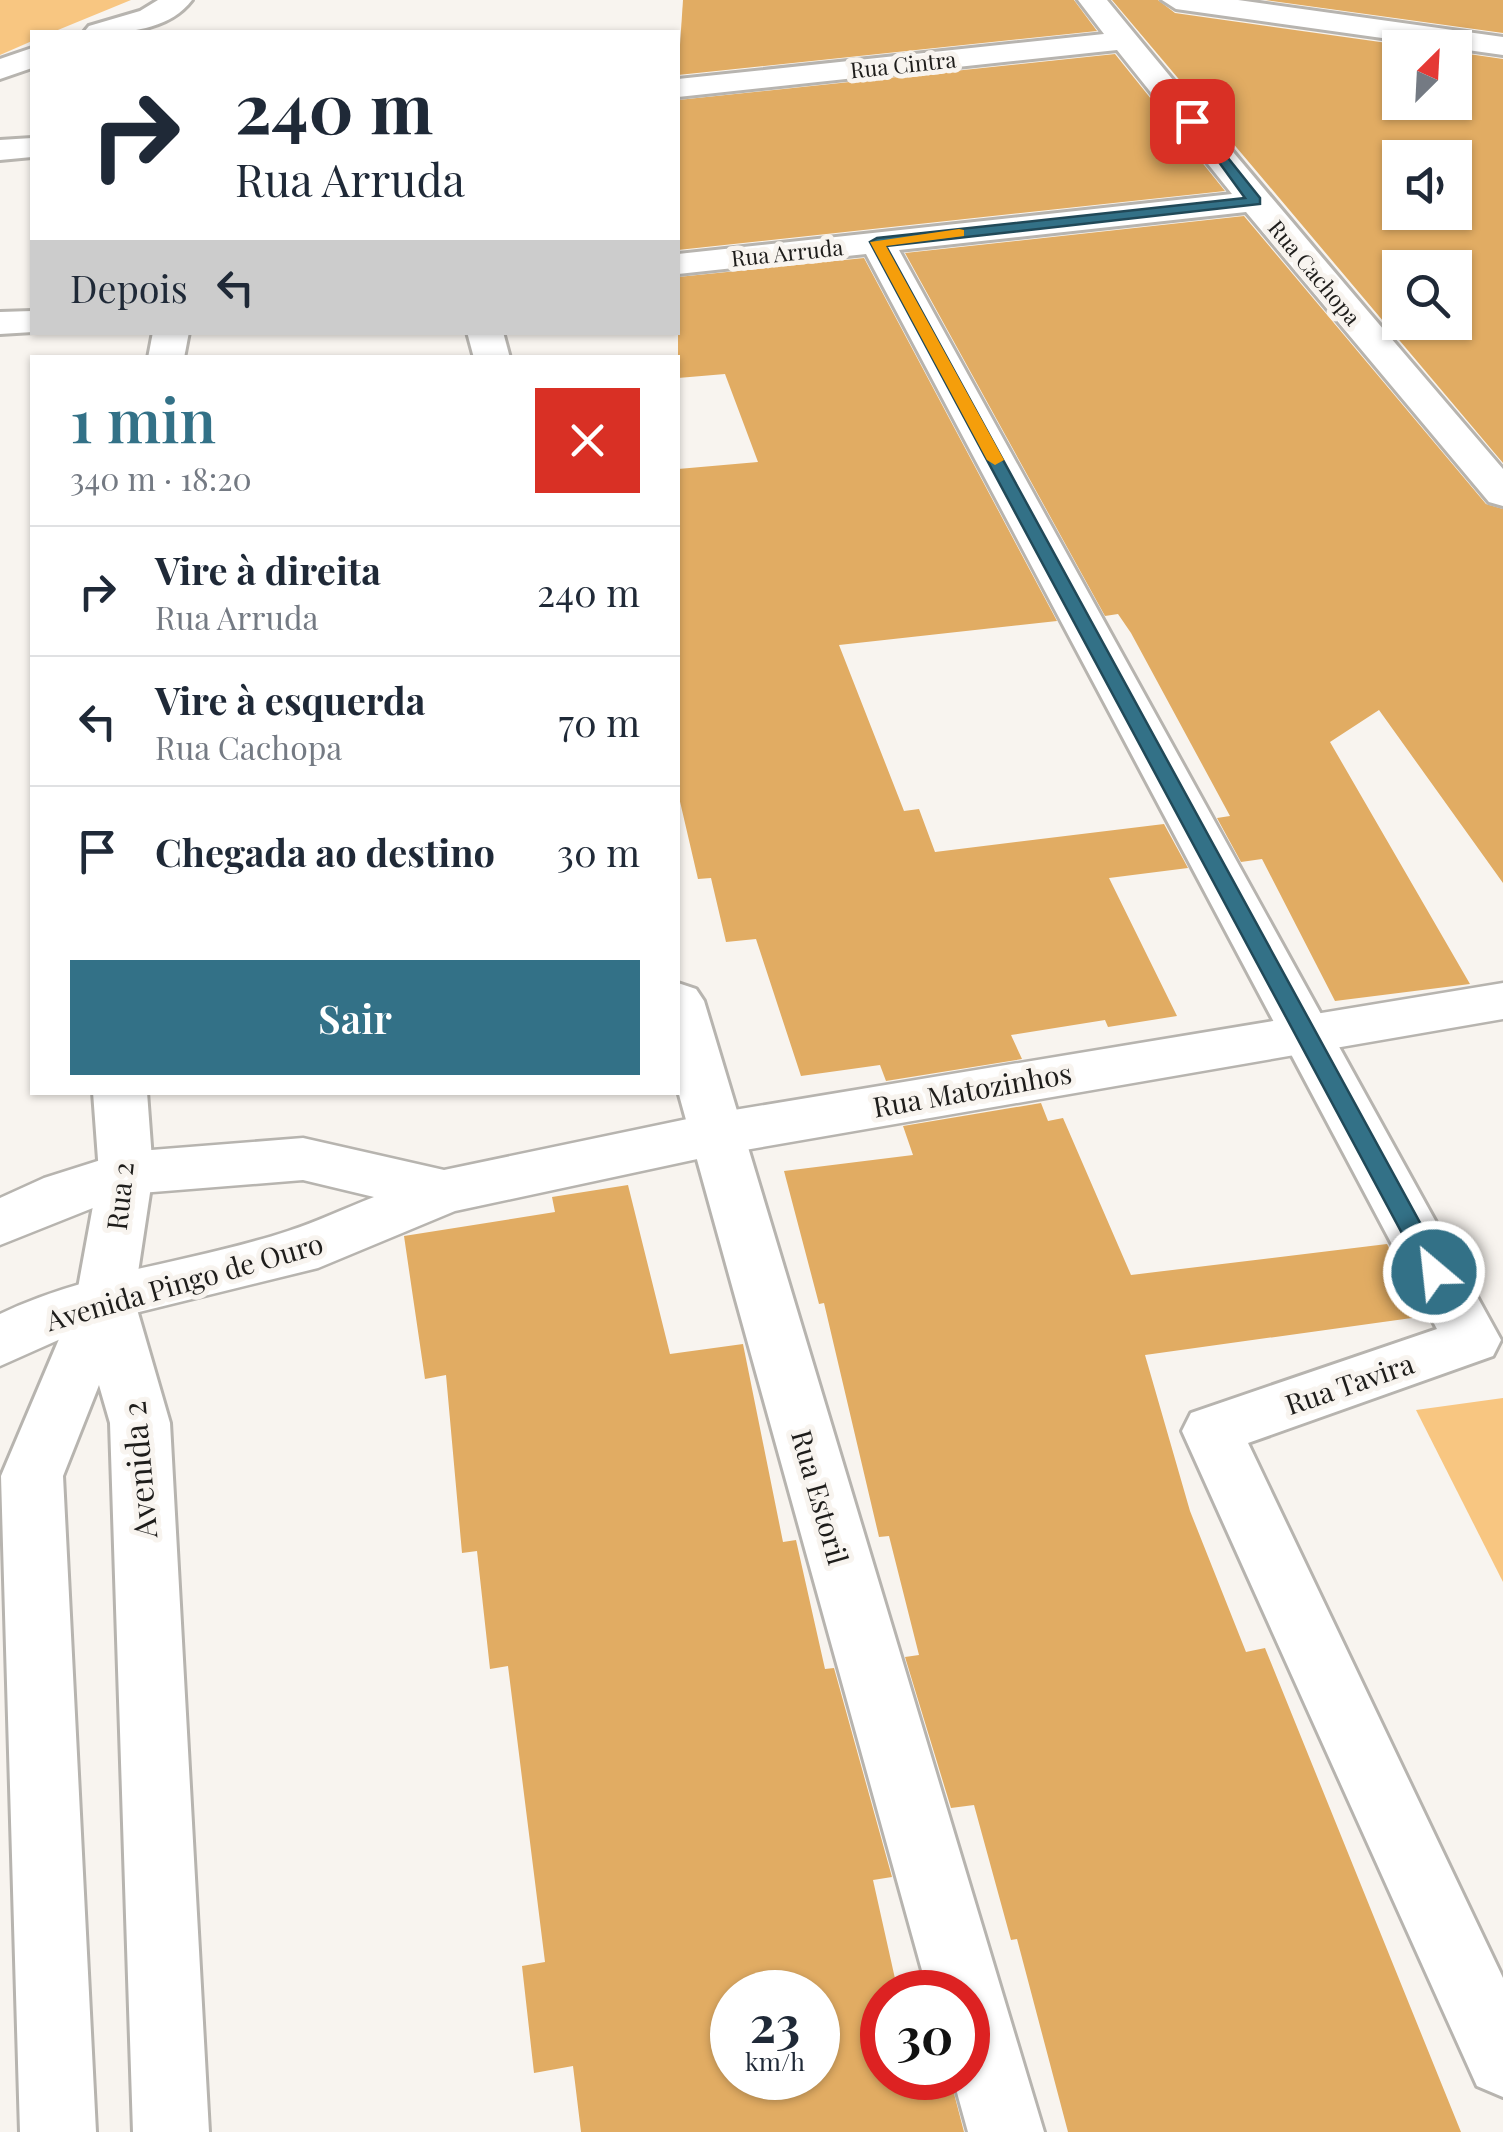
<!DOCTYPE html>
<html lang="pt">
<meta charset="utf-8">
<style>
:root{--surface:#fff;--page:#f6f6f7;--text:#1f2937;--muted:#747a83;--line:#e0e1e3;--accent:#337187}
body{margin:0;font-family:"Playfair Display",serif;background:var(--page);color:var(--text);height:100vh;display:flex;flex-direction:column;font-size:38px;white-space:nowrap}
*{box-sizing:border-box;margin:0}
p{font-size:32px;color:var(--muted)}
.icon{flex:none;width:55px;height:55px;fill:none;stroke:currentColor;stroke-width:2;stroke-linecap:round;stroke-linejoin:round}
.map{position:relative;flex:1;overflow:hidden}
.panel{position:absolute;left:30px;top:355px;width:650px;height:740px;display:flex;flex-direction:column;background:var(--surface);border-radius:0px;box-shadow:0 2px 8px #0004}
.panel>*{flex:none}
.guide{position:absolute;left:30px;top:30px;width:650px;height:305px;border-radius:0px;box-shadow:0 2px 8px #0004;background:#fff;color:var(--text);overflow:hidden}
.needle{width:65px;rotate:24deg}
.tools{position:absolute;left:1382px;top:30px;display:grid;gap:20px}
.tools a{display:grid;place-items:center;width:90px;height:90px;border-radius:0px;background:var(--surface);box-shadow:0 2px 8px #0004;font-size:50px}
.speed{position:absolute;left:710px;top:1970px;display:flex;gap:20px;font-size:50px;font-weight:700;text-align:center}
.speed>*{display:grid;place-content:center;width:130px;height:130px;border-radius:50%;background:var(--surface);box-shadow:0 2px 8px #0004;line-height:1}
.speed small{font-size:25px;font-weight:400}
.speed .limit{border:15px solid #d22;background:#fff;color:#111}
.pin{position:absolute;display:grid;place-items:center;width:85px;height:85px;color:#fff;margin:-42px;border-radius:20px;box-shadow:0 5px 15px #0006}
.me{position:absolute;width:110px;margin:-55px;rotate:332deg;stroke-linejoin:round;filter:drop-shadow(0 0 8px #0008)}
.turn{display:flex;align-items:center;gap:35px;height:210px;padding:0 40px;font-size:45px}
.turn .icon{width:130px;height:130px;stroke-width:2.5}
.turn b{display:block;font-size:70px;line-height:85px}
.then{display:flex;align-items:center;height:95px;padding:0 40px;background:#0003;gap:20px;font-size:38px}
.round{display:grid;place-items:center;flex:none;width:105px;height:105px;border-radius:0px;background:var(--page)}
.headline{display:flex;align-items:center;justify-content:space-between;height:170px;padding:0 40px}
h1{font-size:60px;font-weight:600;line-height:75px;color:var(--accent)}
.primary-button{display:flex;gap:20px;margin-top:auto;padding:20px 40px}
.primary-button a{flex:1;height:115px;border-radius:0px;background:var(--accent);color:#fff;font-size:40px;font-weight:600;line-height:115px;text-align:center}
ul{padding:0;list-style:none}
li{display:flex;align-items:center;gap:30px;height:130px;padding:0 40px;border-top:2px solid var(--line)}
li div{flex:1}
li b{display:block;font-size:38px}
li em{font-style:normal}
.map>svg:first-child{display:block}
.green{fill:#f8c681}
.building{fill:#e1ac63;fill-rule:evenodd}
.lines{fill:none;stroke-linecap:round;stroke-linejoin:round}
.street-casing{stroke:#b7b4af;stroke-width:6}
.secondary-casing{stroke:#b7b4af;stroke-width:5}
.street{fill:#fff;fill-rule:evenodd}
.secondary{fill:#fff;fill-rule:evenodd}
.route{fill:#337187;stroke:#214958;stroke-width:2.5}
.slow{fill:#f59e0b}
.labels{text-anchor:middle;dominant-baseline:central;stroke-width:10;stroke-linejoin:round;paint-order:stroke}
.far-street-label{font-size:22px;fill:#1e1d1b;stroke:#f8f4ef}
.street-label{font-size:28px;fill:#1e1d1b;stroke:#f8f4ef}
.near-street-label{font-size:32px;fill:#1e1d1b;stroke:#f8f4ef}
</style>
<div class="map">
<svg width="1503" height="2132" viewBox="0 0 1503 2132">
<rect width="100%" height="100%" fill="#f8f4ef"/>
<g class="green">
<path d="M0,0H131L53,32H32V41L0,55Z"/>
<path d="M1503,1398V1582L1416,1410Z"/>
</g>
<g class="building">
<path d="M683,0H1074L1097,31L678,75Z"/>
<path d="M1112,0H1158L1175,13L1423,48H1400V102H1455V52L1503,59V463ZM1400,158H1455V212H1400ZM1400,268H1455V322H1400Z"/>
<path d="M1265,0H1503V33Z"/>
<path d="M1115,54L1225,191L678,250V100Z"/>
<path d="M1244,216L1486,504L1503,509V883L1379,710L1330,742L1470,984L1335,1001L1262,859L1241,862L1217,818L1230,816L1131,633L1118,614L1105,616L905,253Z"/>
<path d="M864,258L1057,621L839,645L904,811L919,809L935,852L1164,824L1188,868L1109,878L1177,1016L1108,1027L1105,1020L1011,1035L1022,1059L886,1081L880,1065L801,1076L756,939L726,942L711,878L698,879L678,793V469L758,462L725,374L678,378V277Z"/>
<path d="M1041,1103L1048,1121L1063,1118L1131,1275L1387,1244L1426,1316L1145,1355L1190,1511L1246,1652L1265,1648L1461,2132H1068L1017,1939L1011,1940L974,1805L951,1808L905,1657L919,1655L889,1536L879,1537L824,1303L819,1304L784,1171L913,1155L903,1126Z"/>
<path d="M628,1185L670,1354L743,1344L783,1542L796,1540L825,1669L834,1668L892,1877L873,1880L898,1992H882V2078H950L964,2132H581L573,2066L534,2073L522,1966L545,1962L508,1666L490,1669L477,1551L462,1553L446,1375L425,1379L404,1236L555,1212L552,1197ZM732,1992H818V2078H732Z"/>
</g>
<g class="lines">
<g class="street-casing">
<g id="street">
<path d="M158,0H192C168,32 120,34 84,32L89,26L140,11Z"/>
<path d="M1078,0H1107C1234,155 1370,314 1503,469V506L1489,502L1246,212L899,250L1501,1340L1493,1356L1248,1443L1503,1978V2097L1477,2086L1182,1431L1191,1413L1437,1329L866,254L678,274V254L1232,194L1117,50L678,97V79L1104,34Z"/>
<path d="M1162,0H1238L1503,37V55L1176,9Z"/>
<path d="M32,48V68L0,79V59Z"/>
<path d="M32,138V157L0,160V140Z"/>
<path d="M32,311L33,332L0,334V312Z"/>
<path d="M153,332H189L184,358H148Z"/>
<path d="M467,332H503L510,358H474Z"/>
<path d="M678,983L696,989L704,1001L1044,2132H968L953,2078H968V1992H928L678,1091Z"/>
<path d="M93,1092H147L153,1173L134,1299L170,1423L209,2132H133L110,1423L99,1385L63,1476L96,2132H20L1,1476L76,1299L99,1173Z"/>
</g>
</g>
<g class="secondary-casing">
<path id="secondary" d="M1503,983V1019L716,1155L455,1211L318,1268L135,1313L74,1333L0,1366V1314C92,1270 192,1263 288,1231C317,1222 345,1208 374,1197L303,1180L128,1194L0,1245V1198L44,1178L126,1152L303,1138L444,1170L716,1113Z"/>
</g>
<use href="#street" class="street"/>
<use href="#secondary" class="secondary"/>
</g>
<path class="route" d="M1187,118H1196L1260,198V204L886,246L1447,1272L1434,1281L1426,1278L870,242L877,238L1245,198Z"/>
<path class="slow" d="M959,229L964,230V236L886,246L1004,460L995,465L987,460L870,242Z"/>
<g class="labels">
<g class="far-street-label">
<text transform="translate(903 64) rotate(-6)">Rua Cintra</text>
<text transform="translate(787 252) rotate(-6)">Rua Arruda</text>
<text transform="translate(1315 272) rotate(50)">Rua Cachopa</text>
</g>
<g class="street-label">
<text transform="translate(972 1089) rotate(-10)">Rua Matozinhos</text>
<text transform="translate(119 1196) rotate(-84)">Rua 2</text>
<text transform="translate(184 1281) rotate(-16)">Avenida Pingo de Ouro</text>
<text transform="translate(1349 1383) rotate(-19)">Rua Tavira</text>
<text transform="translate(821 1497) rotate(74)">Rua Estoril</text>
</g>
<g class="near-street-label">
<text transform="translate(138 1470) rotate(-95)">Avenida 2</text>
</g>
</g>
</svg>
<div class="tools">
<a><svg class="needle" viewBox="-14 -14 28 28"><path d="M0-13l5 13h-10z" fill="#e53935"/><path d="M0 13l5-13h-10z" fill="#747a83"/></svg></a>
<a><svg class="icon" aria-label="sound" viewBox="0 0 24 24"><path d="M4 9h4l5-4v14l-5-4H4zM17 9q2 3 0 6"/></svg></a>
<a><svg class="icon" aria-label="search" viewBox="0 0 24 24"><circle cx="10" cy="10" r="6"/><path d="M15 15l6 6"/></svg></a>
</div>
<div class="speed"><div>23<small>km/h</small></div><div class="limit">30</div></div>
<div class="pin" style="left:1192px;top:121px;background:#d93025"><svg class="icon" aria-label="arrive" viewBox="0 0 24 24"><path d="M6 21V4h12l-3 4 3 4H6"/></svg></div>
<svg class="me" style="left:1434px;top:1272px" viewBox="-20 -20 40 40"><circle r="17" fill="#337187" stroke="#fff" stroke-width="3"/><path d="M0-11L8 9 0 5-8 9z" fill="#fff"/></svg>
<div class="guide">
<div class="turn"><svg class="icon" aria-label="right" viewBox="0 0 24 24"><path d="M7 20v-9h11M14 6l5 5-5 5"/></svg><div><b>240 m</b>Rua Arruda</div></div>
<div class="then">Depois<svg class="icon" aria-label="left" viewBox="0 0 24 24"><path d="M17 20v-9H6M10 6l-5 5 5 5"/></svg></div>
</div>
<section class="panel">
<div class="headline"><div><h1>1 min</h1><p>340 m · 18:20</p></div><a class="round" style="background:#d93025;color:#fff"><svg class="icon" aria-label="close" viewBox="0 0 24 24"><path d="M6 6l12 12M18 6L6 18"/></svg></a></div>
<ul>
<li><svg class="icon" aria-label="right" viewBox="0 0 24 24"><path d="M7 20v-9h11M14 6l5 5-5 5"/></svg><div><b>Vire à direita</b><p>Rua Arruda</p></div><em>240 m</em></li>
<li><svg class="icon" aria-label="left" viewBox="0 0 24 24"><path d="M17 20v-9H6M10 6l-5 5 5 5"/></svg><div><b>Vire à esquerda</b><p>Rua Cachopa</p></div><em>70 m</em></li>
<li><svg class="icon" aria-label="arrive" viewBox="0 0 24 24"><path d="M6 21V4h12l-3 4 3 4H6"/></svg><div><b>Chegada ao destino</b></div><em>30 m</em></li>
</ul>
<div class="primary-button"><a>Sair</a></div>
</section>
</div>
